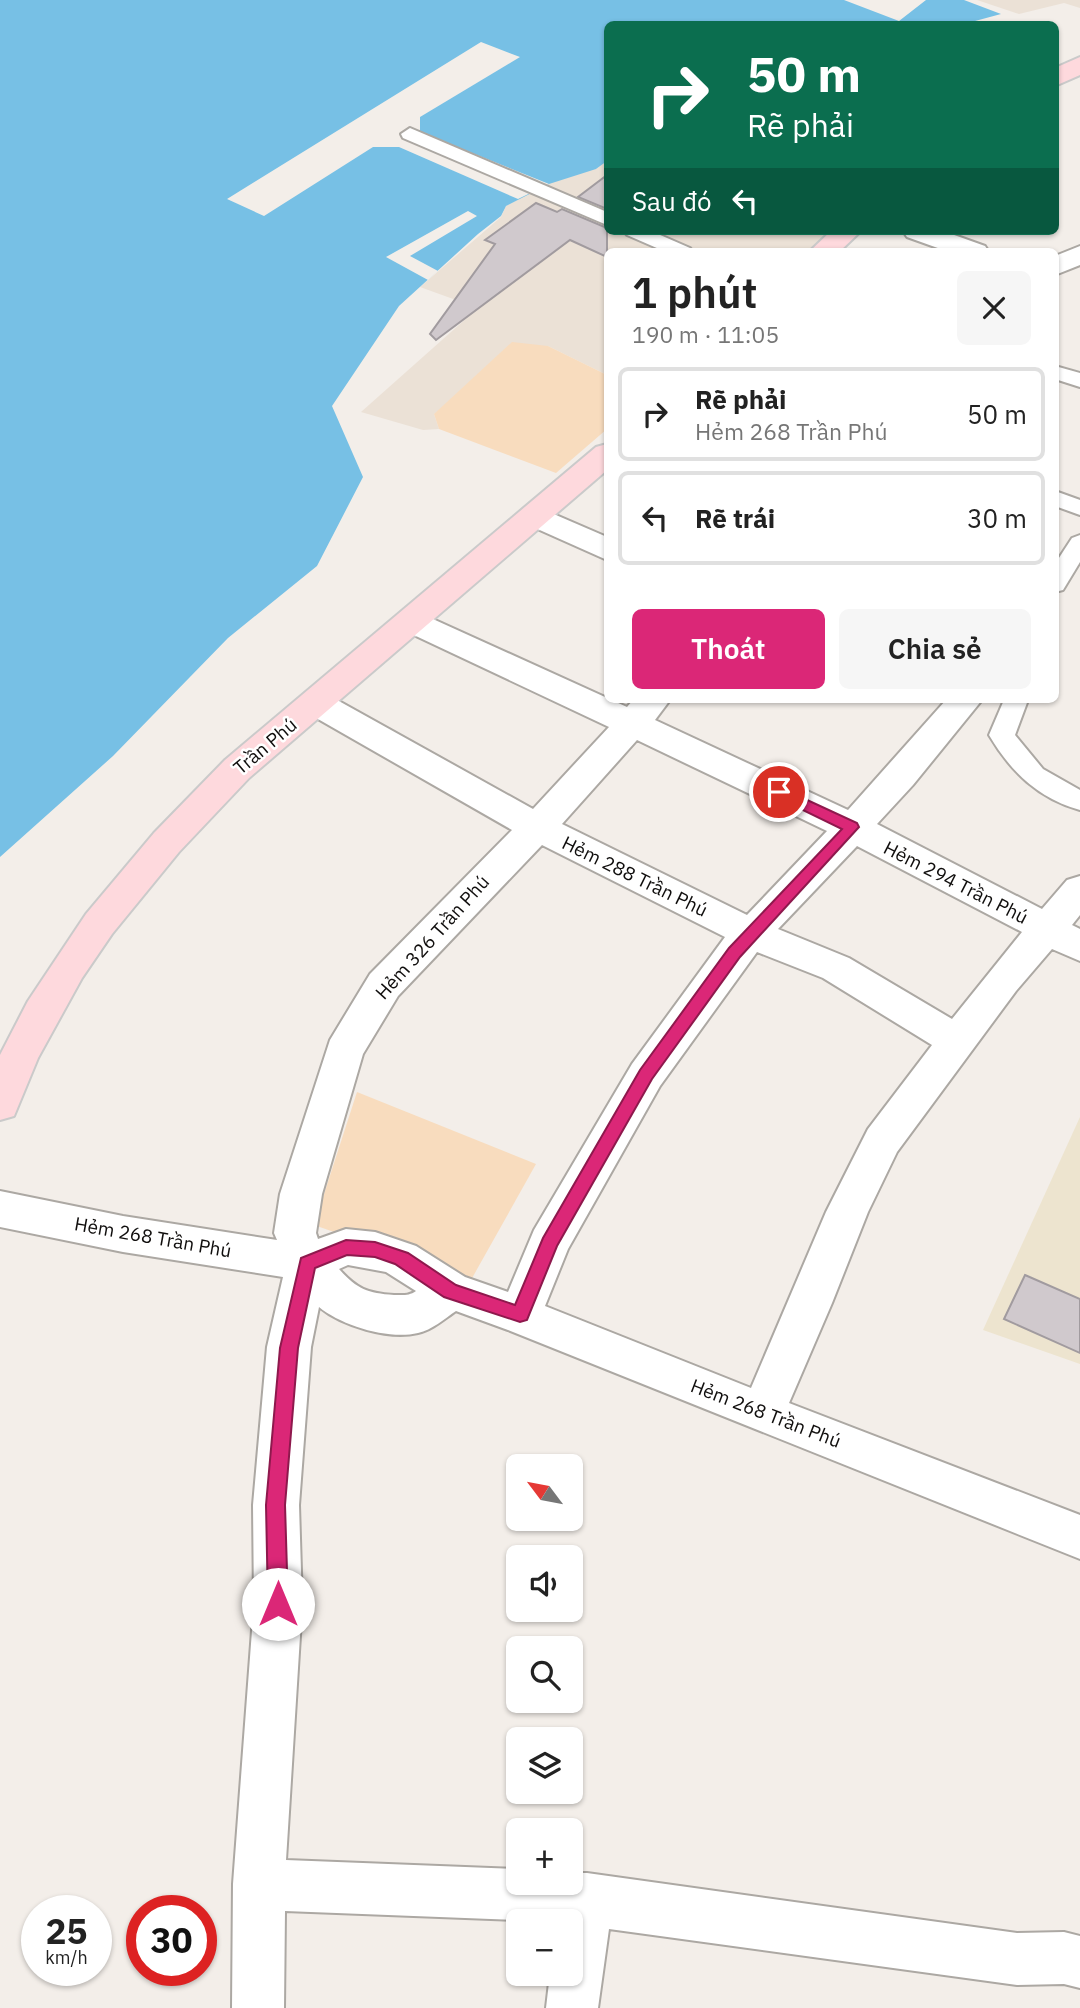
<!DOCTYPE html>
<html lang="vi">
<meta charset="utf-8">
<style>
:root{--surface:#fff;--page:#f6f6f6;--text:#222;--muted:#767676;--line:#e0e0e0;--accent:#db2777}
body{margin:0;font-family:"IBM Plex Sans",sans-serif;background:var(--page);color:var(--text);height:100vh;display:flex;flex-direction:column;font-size:26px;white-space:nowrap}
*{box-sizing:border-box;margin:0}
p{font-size:23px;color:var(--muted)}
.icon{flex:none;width:38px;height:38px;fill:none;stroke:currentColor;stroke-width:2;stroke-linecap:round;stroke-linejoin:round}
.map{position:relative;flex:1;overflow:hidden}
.sheet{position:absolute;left:604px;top:248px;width:455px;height:455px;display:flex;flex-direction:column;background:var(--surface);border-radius:10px;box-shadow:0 2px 5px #0004}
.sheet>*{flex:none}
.guide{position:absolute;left:604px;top:21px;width:455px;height:214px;border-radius:10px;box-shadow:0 2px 5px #0004;background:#0b6e4f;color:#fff;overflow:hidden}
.needle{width:46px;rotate:302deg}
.buttons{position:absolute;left:506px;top:1454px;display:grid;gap:14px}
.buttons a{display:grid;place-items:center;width:77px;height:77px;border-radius:10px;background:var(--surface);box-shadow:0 2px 5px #0004;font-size:35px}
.speed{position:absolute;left:21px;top:1895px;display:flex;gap:14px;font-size:35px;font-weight:700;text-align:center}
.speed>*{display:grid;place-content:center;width:91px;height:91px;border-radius:50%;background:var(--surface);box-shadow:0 2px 5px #0004;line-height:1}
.speed small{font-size:18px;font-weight:400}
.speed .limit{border:10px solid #d22;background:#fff;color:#111}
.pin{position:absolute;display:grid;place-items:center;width:60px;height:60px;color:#fff;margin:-30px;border:4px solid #fff;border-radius:50%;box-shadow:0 2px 7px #0007}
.me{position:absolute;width:77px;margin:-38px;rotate:0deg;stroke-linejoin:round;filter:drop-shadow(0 0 5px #0008)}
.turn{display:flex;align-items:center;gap:24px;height:147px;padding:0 28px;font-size:32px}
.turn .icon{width:91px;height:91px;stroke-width:2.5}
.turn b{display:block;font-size:49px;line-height:60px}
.then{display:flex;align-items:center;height:66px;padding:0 28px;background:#0003;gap:14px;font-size:26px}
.round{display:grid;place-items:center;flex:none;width:74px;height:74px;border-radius:10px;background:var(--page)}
.overview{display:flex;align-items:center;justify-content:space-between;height:119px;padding:0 28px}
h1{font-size:42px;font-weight:600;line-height:52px}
.primary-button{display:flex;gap:14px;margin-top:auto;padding:14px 28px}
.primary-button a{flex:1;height:80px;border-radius:10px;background:var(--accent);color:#fff;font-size:28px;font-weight:600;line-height:80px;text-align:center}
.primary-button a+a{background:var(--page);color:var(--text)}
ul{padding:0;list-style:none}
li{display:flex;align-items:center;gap:21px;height:94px;margin:0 14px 10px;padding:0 14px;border:4px solid var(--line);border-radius:10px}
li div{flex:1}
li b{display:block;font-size:26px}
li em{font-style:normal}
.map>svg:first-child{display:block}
.built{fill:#ebe1d6}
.education{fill:#ede4cf}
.green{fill:#f8dcbe}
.water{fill:#77c0e5}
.pier{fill:#f3eee9}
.building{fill:#d0c9cd;stroke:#a19b9f;stroke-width:2}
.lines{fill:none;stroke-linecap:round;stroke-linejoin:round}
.lane-casing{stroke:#aca8a3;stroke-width:4}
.street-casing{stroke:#aca8a3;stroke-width:4}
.primary-casing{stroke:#cacaca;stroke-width:4}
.lane{fill:#fff;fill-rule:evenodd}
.street{fill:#fff;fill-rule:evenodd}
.primary{fill:#fed9dd;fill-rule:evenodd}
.route{fill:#db2777;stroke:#8e194d;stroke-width:2}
.labels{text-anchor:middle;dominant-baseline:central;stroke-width:5;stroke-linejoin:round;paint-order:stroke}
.street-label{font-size:19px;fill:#100e0d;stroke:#fff}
</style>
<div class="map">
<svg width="1080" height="2008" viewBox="0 0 1080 2008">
<rect width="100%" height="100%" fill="#f3eee9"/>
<g class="built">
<path d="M977,0H1080V8L1064,3L1019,14Z"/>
<path d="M481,42L596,169L607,161V231H833L807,252H607V375L548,346L434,414L439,429L423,430L361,412L478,308L420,287L501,217L506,206L517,200Z"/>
</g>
<path class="education" d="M1080,1117V1364L983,1330Z"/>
<g class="green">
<path d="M512,342L548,346L607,375V429L556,473L439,429L434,414Z"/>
<path d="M357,1092L536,1164L471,1280L314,1225Z"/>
</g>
<path class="water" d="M0,0H844L899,21L926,0H964L1001,14L964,24H607V161L596,169L549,184L506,206L501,216L478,234L399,306L332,406L363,477L317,566L228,638L113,756L0,857Z"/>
<g class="pier">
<path d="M481,42L520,57L420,117V132L549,184L518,199L399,147H373L264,216L227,199Z"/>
<path d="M468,211L477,216L410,256L438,271L428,280L386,257Z"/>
</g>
<g class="building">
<path d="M607,175V209L578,197Z"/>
<path d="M536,203L557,212L562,209L607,228V257L570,240L436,340L430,334L495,244L485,240Z"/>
<path d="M1025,1275L1080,1299V1353L1004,1319Z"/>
</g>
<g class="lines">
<g class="lane-casing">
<g id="lane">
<path d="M410,128L607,212V225L403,138L401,134Z"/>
<path d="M624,231H651L690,248L693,252H666L627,235Z"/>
<path d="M1055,366L1080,373V387L1055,379Z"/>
<path d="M1055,491L1080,500V515L1055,506Z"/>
<path d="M1080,535V562L1063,590L1055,592V564L1072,538Z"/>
<path d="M1004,700H1028L1015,735L1043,769L1080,790V810C1038,798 1011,772 989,735Z"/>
</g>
</g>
<g class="street-casing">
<g id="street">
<path d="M903,231H943L985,246L989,252H949L907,237Z"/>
<path d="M1080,246V265L1055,275V256Z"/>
<path d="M535,506L607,537V560L524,523L519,516L524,509Z"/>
<path d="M413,610L627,707L633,700H670L655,720L848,810L946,700H982L913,785L877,824L1042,909L1067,880L1080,876V915L1072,925L1080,929V961L1052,949L1016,991L897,1152L868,1212L832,1303L789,1403L1080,1515V1559L508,1330L456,1311C444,1319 432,1330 418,1333C389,1340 342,1326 319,1307L311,1347L299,1505L302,1604L286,1860L518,1869V1883H570V1873H587L1017,1933L1064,1932L1080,1936V1988L1064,1984L1017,1985L609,1929L598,2008H546L550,1974H570V1922L285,1911L284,2008H232L233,1884L254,1604L253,1505L267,1347L283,1277L123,1252L0,1227V1191L123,1216L277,1240L274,1233L280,1194L330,1040L370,974L512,830L304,711L299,703L304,695L316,691L328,695L533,809L609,727L401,629L396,621L401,613ZM637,740L827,831L747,915L562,824ZM542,845L725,937L632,1064L534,1230L508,1292L465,1277L416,1246L375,1232L346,1229L318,1239L316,1233L322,1194L363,1054L398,996ZM857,846L1022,932L952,1019L849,958L778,929ZM757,952L823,978L932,1045L868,1129L826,1212L751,1388L545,1306L568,1249L660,1086ZM348,1265L386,1272L416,1291C409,1296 403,1295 394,1295C367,1293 357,1289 339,1269Z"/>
</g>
</g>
<g class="primary-casing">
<g id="primary">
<path d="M1080,57V75L1055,86V68Z"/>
<path d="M831,231H861L839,252H809Z"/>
<path d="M607,444V470L249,778L179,852L112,934L82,978L38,1058L14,1116L0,1120V1055L28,1001L86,914L154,833L225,760L596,447Z"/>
</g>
</g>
<use href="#lane" class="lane"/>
<use href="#street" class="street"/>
<use href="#primary" class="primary"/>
</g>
<path class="route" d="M779,787L857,823L859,827L740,957L652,1079L557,1246L527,1320L520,1322L444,1297L395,1264L375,1257L347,1255L315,1268L298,1348L285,1505L288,1604L285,1610L278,1613L271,1610L268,1604L266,1505L280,1348L301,1258L346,1240L375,1242L408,1253L456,1285L515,1305L543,1238L640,1070L729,948L842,829L774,796L771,792Z"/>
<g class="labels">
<g class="street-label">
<text transform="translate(265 746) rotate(-40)">Trần Phú</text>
<text transform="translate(635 876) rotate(26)">Hẻm 288 Trần Phú</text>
<text transform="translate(956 882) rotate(27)">Hẻm 294 Trần Phú</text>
<text transform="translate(432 937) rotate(-48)">Hẻm 326 Trần Phú</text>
<text transform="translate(153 1237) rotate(10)">Hẻm 268 Trần Phú</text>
<text transform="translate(766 1413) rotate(21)">Hẻm 268 Trần Phú</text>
</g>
</g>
</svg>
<div class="buttons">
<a><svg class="needle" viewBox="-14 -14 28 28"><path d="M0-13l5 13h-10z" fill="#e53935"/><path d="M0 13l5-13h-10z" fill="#767676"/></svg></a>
<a><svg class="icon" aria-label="sound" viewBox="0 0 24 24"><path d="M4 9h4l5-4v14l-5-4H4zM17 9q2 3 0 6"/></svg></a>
<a><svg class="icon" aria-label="search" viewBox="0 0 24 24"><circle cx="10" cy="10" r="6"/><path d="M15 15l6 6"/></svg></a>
<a><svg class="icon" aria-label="layers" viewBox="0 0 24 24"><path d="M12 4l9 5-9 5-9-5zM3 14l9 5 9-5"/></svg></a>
<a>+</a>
<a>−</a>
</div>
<div class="speed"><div>25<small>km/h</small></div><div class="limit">30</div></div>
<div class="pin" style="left:779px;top:792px;background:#d93025"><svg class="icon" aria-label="arrive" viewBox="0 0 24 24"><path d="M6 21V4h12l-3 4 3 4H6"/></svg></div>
<svg class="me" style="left:278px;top:1604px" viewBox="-20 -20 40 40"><circle r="19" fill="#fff"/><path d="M0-13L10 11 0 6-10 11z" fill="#db2777"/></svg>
<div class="guide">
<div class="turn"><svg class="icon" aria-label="right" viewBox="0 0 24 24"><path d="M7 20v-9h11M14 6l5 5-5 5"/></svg><div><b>50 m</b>Rẽ phải</div></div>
<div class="then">Sau đó<svg class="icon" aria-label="left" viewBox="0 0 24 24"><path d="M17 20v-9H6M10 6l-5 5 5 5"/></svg></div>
</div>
<section class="sheet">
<div class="overview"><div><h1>1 phút</h1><p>190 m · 11:05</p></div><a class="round"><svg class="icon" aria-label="close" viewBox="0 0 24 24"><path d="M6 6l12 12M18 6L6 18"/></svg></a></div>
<ul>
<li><svg class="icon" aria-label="right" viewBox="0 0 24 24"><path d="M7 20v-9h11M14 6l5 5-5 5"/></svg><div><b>Rẽ phải</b><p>Hẻm 268 Trần Phú</p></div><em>50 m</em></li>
<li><svg class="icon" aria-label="left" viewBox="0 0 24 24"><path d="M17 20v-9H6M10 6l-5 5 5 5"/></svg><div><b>Rẽ trái</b></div><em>30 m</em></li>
</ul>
<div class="primary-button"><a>Thoát</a><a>Chia sẻ</a></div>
</section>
</div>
